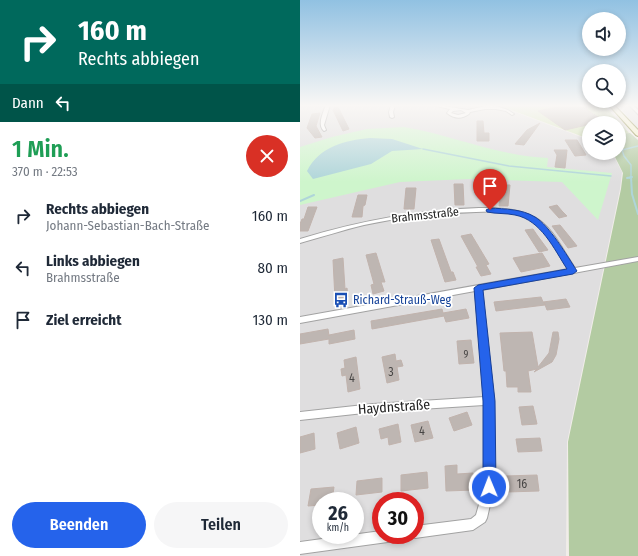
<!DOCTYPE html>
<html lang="de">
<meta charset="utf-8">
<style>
:root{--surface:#fff;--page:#f6f6f7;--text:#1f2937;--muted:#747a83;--accent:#2563eb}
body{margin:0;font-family:"Fira Sans Condensed",sans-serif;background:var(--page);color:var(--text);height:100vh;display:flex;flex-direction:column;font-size:15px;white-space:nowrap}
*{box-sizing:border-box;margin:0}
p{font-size:13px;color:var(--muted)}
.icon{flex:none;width:22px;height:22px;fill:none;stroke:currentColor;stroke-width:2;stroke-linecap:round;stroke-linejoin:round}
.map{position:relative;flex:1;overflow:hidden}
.details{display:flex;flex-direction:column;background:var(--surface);width:300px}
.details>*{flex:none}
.top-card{background:#00695c;color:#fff;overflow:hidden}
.controls{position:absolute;left:282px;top:12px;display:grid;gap:8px}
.controls a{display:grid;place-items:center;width:44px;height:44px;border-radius:50%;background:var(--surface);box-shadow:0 2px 6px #0003;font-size:20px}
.speed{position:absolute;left:12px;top:492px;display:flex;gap:8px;font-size:20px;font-weight:700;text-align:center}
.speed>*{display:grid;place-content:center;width:52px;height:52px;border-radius:50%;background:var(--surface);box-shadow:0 2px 6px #0003;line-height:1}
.speed small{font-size:10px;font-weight:400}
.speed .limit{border:6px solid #d22;background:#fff;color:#111}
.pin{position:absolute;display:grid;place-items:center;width:34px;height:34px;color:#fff;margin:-41px -17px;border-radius:50% 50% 50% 0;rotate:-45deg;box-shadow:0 0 4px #0007}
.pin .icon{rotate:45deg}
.me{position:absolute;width:44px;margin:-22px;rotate:359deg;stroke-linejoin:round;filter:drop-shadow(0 0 3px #0008)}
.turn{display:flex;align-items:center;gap:14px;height:84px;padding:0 12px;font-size:18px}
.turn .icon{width:52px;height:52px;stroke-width:2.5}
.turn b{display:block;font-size:28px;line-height:34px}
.then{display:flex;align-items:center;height:38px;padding:0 12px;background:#0003;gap:8px;font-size:15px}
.round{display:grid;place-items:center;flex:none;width:42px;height:42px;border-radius:21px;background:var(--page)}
.summary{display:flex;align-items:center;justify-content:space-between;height:68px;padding:0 12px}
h1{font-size:24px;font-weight:600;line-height:30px;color:#1e9e55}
.cta{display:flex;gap:8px;margin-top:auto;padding:8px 12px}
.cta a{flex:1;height:46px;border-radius:24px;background:var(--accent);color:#fff;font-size:16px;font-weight:600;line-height:46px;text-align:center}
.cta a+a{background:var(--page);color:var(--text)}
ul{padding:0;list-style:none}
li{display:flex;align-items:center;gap:12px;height:52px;padding:0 12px}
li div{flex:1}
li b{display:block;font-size:15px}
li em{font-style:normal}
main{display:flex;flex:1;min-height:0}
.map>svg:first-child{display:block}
.residential{fill:#dfdedf;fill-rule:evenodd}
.grass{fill:#d2e5b5}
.forest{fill:#b3cba2}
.park{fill:#cef5cc}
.water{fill:#afd5d9}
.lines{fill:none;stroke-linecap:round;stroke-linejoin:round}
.stream-far1{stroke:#afd5d9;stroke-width:1.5}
.stream{stroke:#afd5d9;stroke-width:2}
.building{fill:#beb6b2;stroke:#c1b3ad}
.street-casing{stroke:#a2a2a2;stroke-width:2}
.secondary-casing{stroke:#6f6e11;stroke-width:2}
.street{fill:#fff;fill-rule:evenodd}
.secondary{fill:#f4f0c4;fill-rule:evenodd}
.route{fill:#2563eb;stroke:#184099}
.labels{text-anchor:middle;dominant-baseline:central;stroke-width:3.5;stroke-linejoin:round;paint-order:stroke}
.number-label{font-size:10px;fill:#484645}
.street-label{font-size:12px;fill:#212121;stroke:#fff}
.transit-label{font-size:12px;fill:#164399;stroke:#fff;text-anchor:start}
.near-number-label{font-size:12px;fill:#484645}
.near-street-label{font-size:14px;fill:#212121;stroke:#fff}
</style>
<main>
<section class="details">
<div class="top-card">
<div class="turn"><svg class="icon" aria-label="right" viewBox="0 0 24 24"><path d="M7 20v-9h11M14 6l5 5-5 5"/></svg><div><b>160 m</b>Rechts abbiegen</div></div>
<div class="then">Dann<svg class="icon" aria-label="left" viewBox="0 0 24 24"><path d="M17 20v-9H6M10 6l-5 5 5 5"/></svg></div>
</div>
<div class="summary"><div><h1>1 Min.</h1><p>370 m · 22:53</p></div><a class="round" style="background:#d93025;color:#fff"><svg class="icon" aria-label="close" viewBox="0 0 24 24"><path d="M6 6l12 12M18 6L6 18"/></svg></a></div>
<ul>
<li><svg class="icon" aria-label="right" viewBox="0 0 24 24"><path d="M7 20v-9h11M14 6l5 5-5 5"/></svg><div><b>Rechts abbiegen</b><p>Johann-Sebastian-Bach-Straße</p></div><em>160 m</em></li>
<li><svg class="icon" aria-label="left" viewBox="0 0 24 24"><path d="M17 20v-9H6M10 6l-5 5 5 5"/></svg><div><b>Links abbiegen</b><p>Brahmsstraße</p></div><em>80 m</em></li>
<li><svg class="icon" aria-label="arrive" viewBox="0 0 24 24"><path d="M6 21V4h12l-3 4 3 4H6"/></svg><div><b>Ziel erreicht</b></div><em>130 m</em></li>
</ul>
<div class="cta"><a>Beenden</a><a>Teilen</a></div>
</section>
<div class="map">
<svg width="338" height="556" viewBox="0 0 338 556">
<rect width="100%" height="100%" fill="#f1ede9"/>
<g class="residential">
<path d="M0,105H196L289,140V153H312L322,172L320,189L267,442L266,556H0ZM21,501H55V535H21ZM81,501H115V535H81Z"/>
<path d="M318,105H338V129Z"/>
</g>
<path class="grass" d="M198,105H304L329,133L319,135V123H289V139Z"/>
<path class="forest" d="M330,133L338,140V556H269L268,442L321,189L323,173L313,153H319V134Z"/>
<path class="park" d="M104,127C152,135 198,156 248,158L247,167L312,173L298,220L262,182L169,179L100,182L0,205V147L32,137L67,129Z"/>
<path class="water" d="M70,138L92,139L123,149L92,151L71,164L13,179L7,171C19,147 45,140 70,138Z"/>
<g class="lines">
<g class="stream-far1">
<path d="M329,105L338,115"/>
<path d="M123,149L209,166L311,176"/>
<path d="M329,178L332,177"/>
<path d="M331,178V165L324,156L322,150L338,146"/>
</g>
<g class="stream">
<path d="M331,177L332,194L338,214"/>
<path d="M327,178L332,177"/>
<path d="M0,201L14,195"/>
</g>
</g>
<g class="building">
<path d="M36,105H37L49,129L43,131L33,110Z"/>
<path d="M266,105H286L287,110L303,120L284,124L287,125L265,130L238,111Z"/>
<path d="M20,113L16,126L22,137L15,138L7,128L12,114Z"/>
<path d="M177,121H183L184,133H189V141H177Z"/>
<path d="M240,123L224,145L215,144L227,130Z"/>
<path d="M265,140H277L286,155L275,156Z"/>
<path d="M254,150H267L265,168L255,167L257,155Z"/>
<path d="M154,184H163L164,205H155Z"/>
<path d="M201,185H210L208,206H199Z"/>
<path d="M106,188H116L114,209H104Z"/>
<path d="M58,195H67L65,205L63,206L62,217H52Z"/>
<path d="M257,205L262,211L267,216L259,218L249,207Z"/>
<path d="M8,207H17L8,231H0V224L2,219H4Z"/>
<path d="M260,225L269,236L277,246L268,248L252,226Z"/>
<path d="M233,229L237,235L248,250L239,252L225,230Z"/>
<path d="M171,234L189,264L186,265L191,274L181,276L176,267H178L161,236Z"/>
<path d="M139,239L151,272H153L156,280L145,282L131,240Z"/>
<path d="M76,253L85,282H81L84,291L73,294L71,285L74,284L66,255Z"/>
<path d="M242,253L250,266L221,272L213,258Z"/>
<path d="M43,258L45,289L47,288L48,297L35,299L33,260Z"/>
<path d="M241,297L243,302L266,299L270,307L247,310L244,302L245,305L196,311L194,302Z"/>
<path d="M142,309L143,313L166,309L169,318L146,322L144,316L72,329L71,321Z"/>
<path d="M28,329L29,336V335L54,330L55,339L29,344V339L0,344V334Z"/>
<path d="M232,332L238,367L249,353L253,332H258L259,339L256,355L252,362L234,372L237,369L228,371L231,392H218V387H207L206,371H204L200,333Z"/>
<path d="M171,340L174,363L159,364L157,341Z"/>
<path d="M95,354L96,361L101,360L103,366L97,367L99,380L87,383L82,357Z"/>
<path d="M56,357L60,389L48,392L46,375L42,376L41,369L45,368L44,360Z"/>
<path d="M233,406L237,424L222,425L219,407Z"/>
<path d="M167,412L172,425L154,431L149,418Z"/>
<path d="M128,421L133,438L115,442L111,425Z"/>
<path d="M98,424L101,442L89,445L88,437L81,439L79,429Z"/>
<path d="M56,427L59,443L40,449L37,433Z"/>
<path d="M14,433L15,449L0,453V437Z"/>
<path d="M240,438L242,451L218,452L216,439Z"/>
<path d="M157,465V474L173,473L174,490L146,491L145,466Z"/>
<path d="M127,472L128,488L101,491V475Z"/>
<path d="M237,475L239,491L207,492L205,476Z"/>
<path d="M82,478V492L56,495L57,481Z"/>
<path d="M34,487L32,501H21V505L8,506L11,489Z"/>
</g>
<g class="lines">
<g class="street-casing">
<g id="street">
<path d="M26,105H30L24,125L26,130L24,131C17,125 23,113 26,105Z"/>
<path d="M91,105H95L93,112L94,117L92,118L90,117L89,112Z"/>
<path d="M132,105H138L168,110L185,106H196L208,110L214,114L212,115L206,111L196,109H185L170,112L169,114C162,119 154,119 147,113L150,109ZM161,110L166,113L158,115L151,113L153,111Z"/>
<path d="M329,105H333L338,110V114Z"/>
<path d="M179,208C197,208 218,208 234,217C253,227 263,251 275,268L338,257V261L182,290L194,401V487L187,518L185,522L173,530L115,538L111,535H115V526L171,519L176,515L184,487V405L73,412L0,420V412L73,404L184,397L175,291L0,323V317L268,269C257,253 248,229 230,219C214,211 193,211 176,212C138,213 101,217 64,225C43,230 22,237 0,243V239C59,221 117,210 179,208Z"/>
<path d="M81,531V535H101L99,539L95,541L0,554V542Z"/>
</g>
</g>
<g class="secondary-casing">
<path id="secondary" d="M309,105H314L338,130V136L336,135Z"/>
</g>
<use href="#street" class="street"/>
<use href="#secondary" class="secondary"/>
</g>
<linearGradient id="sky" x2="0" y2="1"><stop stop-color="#91c1e2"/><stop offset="0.58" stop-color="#f9f7f5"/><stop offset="1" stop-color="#f9f7f5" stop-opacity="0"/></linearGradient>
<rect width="338" height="182" fill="url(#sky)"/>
<path class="route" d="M190,208C205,209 222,209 235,217C249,225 268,257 277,271L273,274L183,290L195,401L196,487L194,492L189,494L185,492L183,487V401L174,288L178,285L267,269C254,249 241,220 215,215C206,213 196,214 187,212L186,210Z"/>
<defs>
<g id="bus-bare" transform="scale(1.2)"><path d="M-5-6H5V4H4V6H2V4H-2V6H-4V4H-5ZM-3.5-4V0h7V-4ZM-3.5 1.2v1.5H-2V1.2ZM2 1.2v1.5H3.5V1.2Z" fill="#1a4fb4" stroke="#fff" stroke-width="2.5" paint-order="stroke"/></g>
</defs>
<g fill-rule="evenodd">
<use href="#bus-bare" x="41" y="300"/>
</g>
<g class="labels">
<g class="number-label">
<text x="166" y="355">9</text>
</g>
<g class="street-label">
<text transform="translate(125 215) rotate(-6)">Brahmsstraße</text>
</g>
<g class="transit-label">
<text x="53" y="300">Richard-Strauß-Weg</text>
</g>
<g class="near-number-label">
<text x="91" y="372">3</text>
<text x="52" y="378">4</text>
<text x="122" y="431">4</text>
<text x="222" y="484">16</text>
</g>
<g class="near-street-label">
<text transform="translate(94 407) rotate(-4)">Haydnstraße</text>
</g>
</g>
</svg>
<div class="controls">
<a><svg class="icon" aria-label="sound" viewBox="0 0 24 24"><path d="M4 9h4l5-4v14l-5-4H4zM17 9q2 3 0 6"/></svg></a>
<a><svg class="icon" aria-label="search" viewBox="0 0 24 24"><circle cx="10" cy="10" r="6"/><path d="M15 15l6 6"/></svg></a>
<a><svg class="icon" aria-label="layers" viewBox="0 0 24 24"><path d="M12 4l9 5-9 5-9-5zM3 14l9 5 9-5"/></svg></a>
</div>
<div class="speed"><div>26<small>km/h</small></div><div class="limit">30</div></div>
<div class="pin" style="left:190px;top:210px;background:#d93025"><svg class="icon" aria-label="arrive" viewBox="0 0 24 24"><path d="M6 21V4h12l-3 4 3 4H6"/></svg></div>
<svg class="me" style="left:189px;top:487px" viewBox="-20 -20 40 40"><circle r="17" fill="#2563eb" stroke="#fff" stroke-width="3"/><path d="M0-11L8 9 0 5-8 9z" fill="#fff"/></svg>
</div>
</main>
